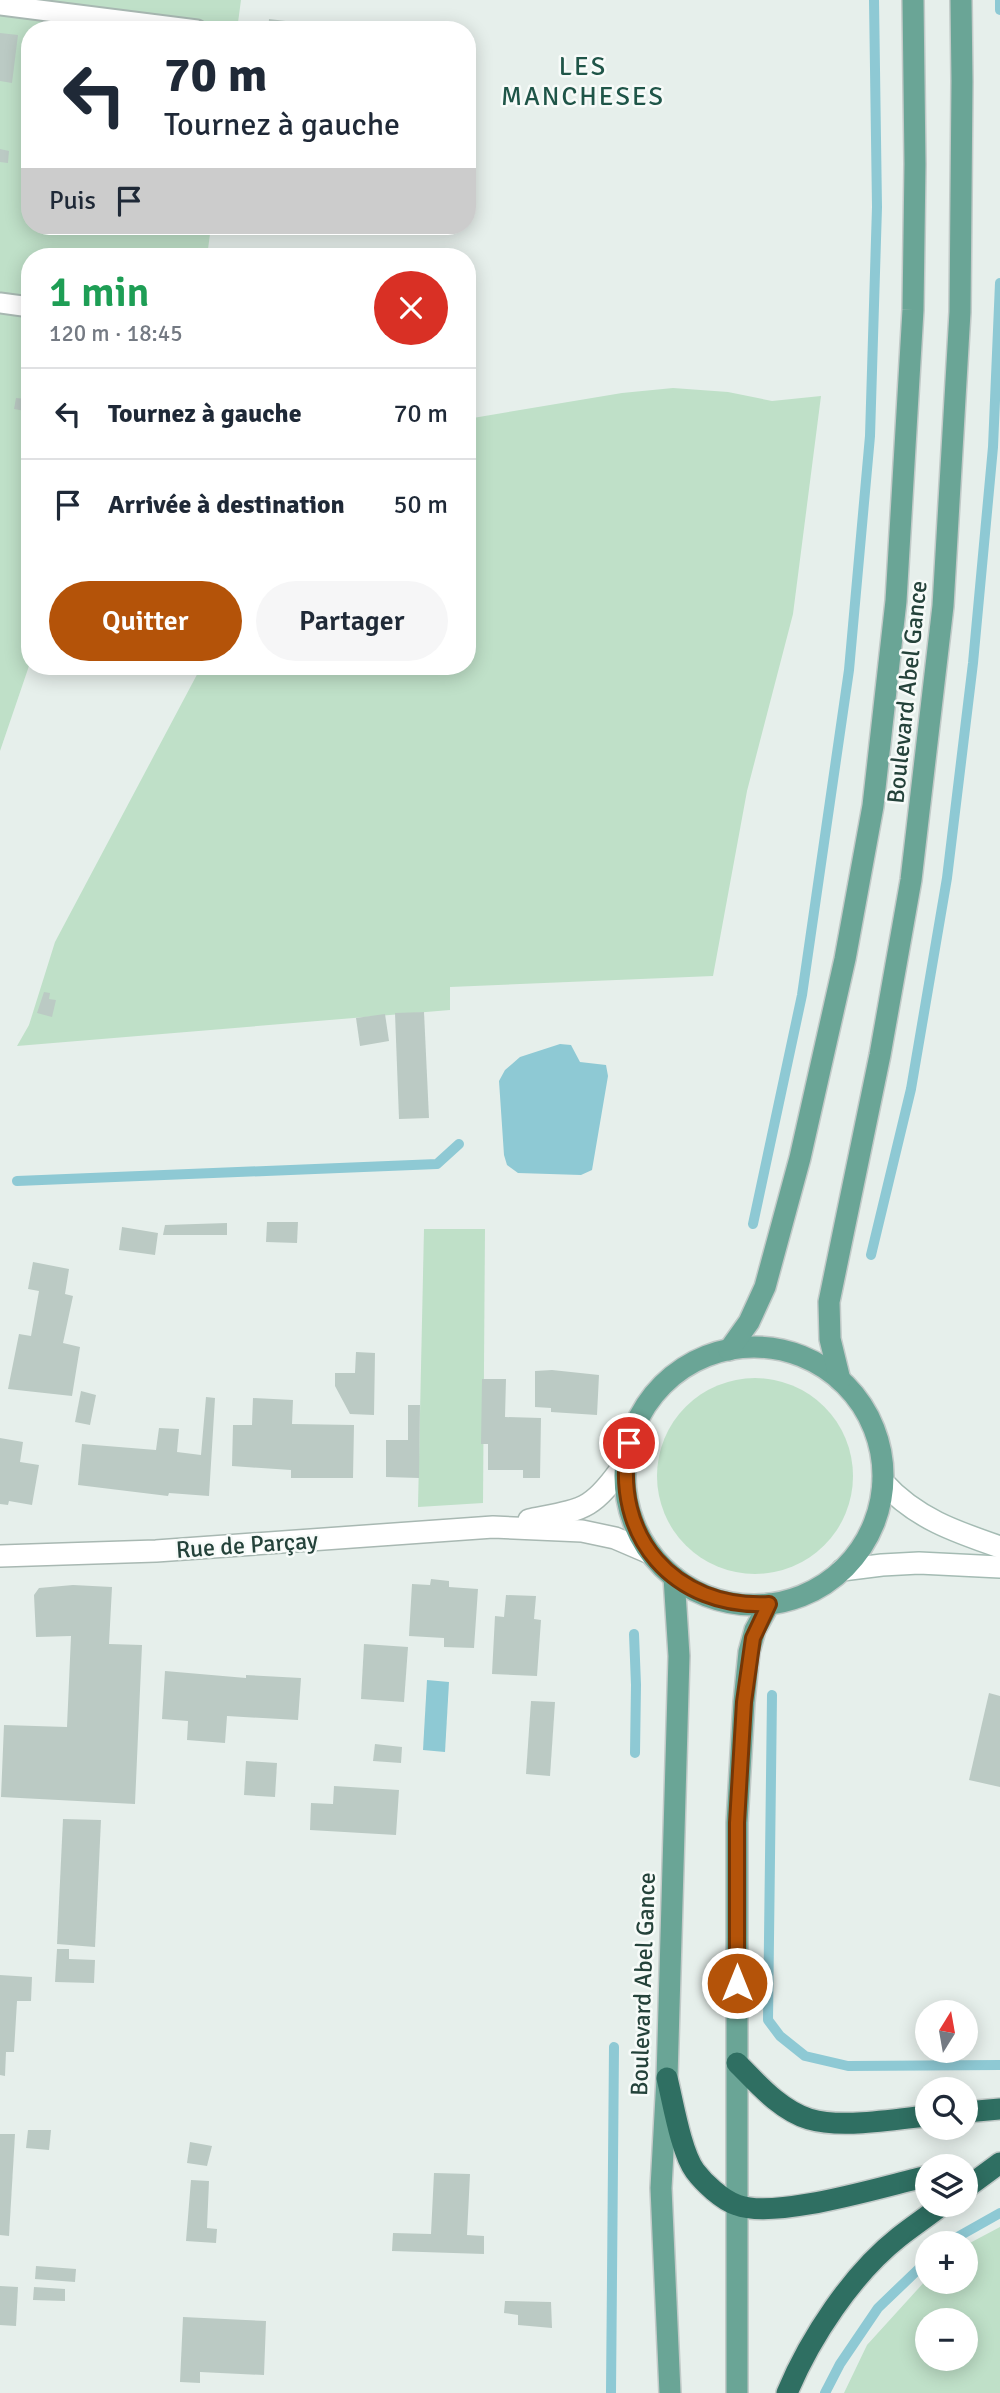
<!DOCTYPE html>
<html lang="fr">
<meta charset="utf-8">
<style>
:root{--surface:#fff;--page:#f6f6f7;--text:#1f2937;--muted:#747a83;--line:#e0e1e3;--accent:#b45309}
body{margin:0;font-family:Signika,sans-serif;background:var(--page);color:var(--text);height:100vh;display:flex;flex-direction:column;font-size:26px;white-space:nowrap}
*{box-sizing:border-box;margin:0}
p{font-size:23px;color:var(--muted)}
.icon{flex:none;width:38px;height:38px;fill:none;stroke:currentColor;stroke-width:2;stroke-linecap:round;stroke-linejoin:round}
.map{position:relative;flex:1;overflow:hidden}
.drawer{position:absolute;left:21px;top:248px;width:455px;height:427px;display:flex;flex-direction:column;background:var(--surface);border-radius:28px;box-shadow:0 4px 18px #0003}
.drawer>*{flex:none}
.top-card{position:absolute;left:21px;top:21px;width:455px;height:214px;border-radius:28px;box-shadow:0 4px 18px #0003;background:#fff;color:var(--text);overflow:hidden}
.needle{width:46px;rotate:11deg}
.fabs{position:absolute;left:915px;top:2000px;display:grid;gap:14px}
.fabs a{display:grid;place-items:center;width:63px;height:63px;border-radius:50%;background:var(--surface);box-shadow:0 4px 18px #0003;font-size:35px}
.pin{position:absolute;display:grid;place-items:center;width:60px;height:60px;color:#fff;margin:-30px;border:4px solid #fff;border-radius:50%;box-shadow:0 2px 7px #0007}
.me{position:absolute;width:77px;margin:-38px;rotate:0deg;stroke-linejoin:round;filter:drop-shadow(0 0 5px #0008)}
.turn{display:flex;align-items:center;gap:24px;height:147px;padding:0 28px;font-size:32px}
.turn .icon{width:91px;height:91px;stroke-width:2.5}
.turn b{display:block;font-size:49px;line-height:60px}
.then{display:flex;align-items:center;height:66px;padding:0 28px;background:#0003;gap:14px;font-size:26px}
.round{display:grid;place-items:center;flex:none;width:74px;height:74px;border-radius:37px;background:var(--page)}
.headline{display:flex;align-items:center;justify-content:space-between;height:119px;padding:0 28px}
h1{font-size:42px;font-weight:600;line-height:52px;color:#1e9e55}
.cta{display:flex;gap:14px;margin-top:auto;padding:14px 28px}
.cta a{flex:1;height:80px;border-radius:42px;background:var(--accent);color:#fff;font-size:28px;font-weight:600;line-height:80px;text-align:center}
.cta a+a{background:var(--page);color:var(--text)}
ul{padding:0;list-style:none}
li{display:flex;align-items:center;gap:21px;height:91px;padding:0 28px;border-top:2px solid var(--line)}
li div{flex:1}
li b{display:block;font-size:26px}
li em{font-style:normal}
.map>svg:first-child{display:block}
.green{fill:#bfe0c8;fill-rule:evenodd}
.water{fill:#8ec9d4}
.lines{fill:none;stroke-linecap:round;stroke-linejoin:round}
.stream{stroke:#8ec9d4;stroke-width:10}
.building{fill:#bbcac4}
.lane-casing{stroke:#a8b8b2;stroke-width:23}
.street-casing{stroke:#a8b8b2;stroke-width:24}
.secondary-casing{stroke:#a4bbb3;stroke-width:24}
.primary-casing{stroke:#c2cac8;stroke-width:24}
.highway-casing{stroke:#c2cac8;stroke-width:24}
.lane{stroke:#fff;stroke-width:19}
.street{stroke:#fff;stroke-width:21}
.secondary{stroke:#fff;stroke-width:21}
.primary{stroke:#6aa596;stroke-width:21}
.highway{stroke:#2f6f62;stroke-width:21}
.route-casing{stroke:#753606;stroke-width:18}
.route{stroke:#b45309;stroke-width:12}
.labels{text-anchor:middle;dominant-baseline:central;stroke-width:5;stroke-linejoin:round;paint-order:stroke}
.street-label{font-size:24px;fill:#24423a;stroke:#f7fbf9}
.neighbourhood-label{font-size:26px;letter-spacing:2px;fill:#1f5548;stroke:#f7fbf9}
</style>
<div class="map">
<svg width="1000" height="2393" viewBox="0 0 1000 2393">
<rect width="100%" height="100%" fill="#e6efeb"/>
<g class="green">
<path d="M0,0H241L237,30H30V226H211L207,257H30V663L0,751Z"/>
<path d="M673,388L728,392L772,401L821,396L793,614L747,791L713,976L450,987V1010L17,1046L29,1025L55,942L201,667H467V419L622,393Z"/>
<path d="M424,1229H485L483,1503L418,1507Z"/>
<circle cx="755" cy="1476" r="98"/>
<path d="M1000,2227V2393H844L867,2345L927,2279L928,2282H966V2245ZM966,2320V2359H928V2320Z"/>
</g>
<g class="water">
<path d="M560,1044L571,1045L580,1062L606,1065L608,1076L592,1170L581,1175L518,1173L507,1165L504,1155L499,1081L505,1070L520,1057Z"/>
<path d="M427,1680L449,1682L445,1752L423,1750Z"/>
</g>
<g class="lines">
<g class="stream">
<path d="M1000,0V10"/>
<path d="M17,1181L437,1164L459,1144"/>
<path d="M753,1224L802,995L849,670L870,436L877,207L874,0"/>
<path d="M871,1255L911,1089L947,878L973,663L993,447L1000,283"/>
<path d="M634,1634L636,1685L635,1753"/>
<path d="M772,1695L768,2020L780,2036L805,2056L848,2066L1000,2065"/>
<path d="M945,2244L1000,2213"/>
<path d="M611,2393L614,2047"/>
<path d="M825,2393L840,2364L878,2308L928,2260"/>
</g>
</g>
<g class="building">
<path d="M269,19L319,25V30H268Z"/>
<path d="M0,33L18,35L12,83L0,81Z"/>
<path d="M0,149L9,151L8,163L0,162Z"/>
<path d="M16,398L27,399L25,411L14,409Z"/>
<path d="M44,992L50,993L49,999L56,1000L52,1017L37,1013Z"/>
<path d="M424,1012L429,1118L399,1119L395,1013Z"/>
<path d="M385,1014L389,1041L360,1046L356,1018Z"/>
<path d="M267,1222H298L297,1243L266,1242Z"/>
<path d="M227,1223V1235H163L165,1225Z"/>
<path d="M122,1227L158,1233L155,1255L119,1250Z"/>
<path d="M33,1262L69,1269L65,1294L73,1296L63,1343L80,1347L72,1396L8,1389L19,1334L31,1336L39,1291L28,1289Z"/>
<path d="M356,1352L375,1353L374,1415L350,1414L335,1386V1373H355Z"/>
<path d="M552,1370L599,1375L597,1415L551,1412V1408L535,1407V1371Z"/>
<path d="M482,1379H506L505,1417L541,1418L540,1478H523V1470H488V1444H481Z"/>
<path d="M81,1391L96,1395L90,1425L75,1422Z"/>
<path d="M206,1397L215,1398L209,1496L169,1493L168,1496L78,1485L82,1444L156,1450L159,1428L179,1429L177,1452L201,1455Z"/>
<path d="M253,1398L293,1400L292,1424L354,1425L353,1478H291V1470L232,1466L233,1425H252Z"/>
<path d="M408,1405H420L419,1478L386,1477V1440H408Z"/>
<path d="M0,1438L23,1442L20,1462L39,1465L32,1505L9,1501L8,1505L0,1504Z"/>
<path d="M431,1579L449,1581V1587L478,1589L474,1648L444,1647V1638L409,1636L412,1584L430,1585Z"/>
<path d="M73,1585L112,1587L109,1644L142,1645L135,1804L1,1797L4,1725L67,1727L71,1636L36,1637L34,1595L39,1588Z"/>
<path d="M506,1595L536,1596L534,1619L541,1620L537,1676L492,1674L495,1616L504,1617Z"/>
<path d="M364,1644L408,1647L404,1702L361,1699Z"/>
<path d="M165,1671L246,1678V1675L301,1678L298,1720L227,1716L225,1743L187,1740L188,1721L162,1719Z"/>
<path d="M989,1693L1000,1696V1787L969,1780Z"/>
<path d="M531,1701L555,1702L550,1776L526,1774Z"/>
<path d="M375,1744L402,1747L401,1763L373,1761Z"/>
<path d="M246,1761L277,1763L275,1797L244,1795Z"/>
<path d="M334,1786L399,1790L396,1835L310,1830L311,1803L333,1804Z"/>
<path d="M63,1819L101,1820L95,1947L57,1944Z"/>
<path d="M57,1949H69V1959L95,1960L94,1983L55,1982Z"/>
<path d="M0,1975L32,1977L31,2001H17L14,2052H6L5,2076L0,2075Z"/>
<path d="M28,2130H51L49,2150L26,2148Z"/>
<path d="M0,2134H15L9,2236L0,2235Z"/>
<path d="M190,2142L212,2146L207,2166L187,2163Z"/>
<path d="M434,2173L470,2174L467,2235L484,2236V2254L392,2251L393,2233L431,2234Z"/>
<path d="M191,2180L209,2181L207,2228L217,2229L216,2243L186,2241Z"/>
<path d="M36,2266L76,2269L75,2282L35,2279Z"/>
<path d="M0,2286L18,2287L16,2326L0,2325Z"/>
<path d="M34,2287L65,2289V2301L33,2300Z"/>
<path d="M505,2301L551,2302L552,2328L518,2325V2315L504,2313Z"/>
<path d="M183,2317L266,2321L264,2375L200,2372V2383L180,2382Z"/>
</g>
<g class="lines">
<g class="lane-casing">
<g id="lane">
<path d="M0,5L197,30"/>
<path d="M0,303L30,307"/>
</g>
</g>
<g class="street-casing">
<g id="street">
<path d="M529,1520C584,1509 592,1511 625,1463"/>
<path d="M0,1556L156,1551L493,1527L582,1531L615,1538L650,1553"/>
</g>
</g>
<g class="secondary-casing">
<g id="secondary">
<path d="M883,1482C915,1518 956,1532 1000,1547"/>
<path d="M842,1570L882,1565L919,1563L1000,1567"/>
</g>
</g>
<g class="primary-casing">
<g id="primary">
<circle cx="754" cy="1476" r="129"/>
<path d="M729,1350L749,1322L765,1287L800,1158L845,959L873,806L896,601L913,310L915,164L913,0"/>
<path d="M840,1380L830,1339L829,1302L880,1055L911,880L943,606L960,312L962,81L961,0"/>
<path d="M670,2393L661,2188L667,2078L679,1656L674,1577"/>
<path d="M737,2393V1823L744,1702L749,1652L755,1630L769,1604"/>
</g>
</g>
<g class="highway-casing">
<g id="highway">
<path d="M737,2063C758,2084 780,2110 809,2119C843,2129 892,2119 928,2116"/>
<path d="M667,2078C673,2102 681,2152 695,2171C704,2183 722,2200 737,2205C775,2220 884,2186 928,2176"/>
<path d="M966,2112L1000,2109"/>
<path d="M966,2188L1000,2163"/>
<path d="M787,2393C810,2338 852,2274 899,2237C913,2226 928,2216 942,2205"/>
</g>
</g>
<use href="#lane" class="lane"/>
<use href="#street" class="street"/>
<use href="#secondary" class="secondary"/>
<use href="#primary" class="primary"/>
<use href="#highway" class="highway"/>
</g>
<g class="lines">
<g class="route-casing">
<path id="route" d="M629,1443C611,1536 674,1609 769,1604L753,1638L744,1702L737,1823V1983"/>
</g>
<use href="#route" class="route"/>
</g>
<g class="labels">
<g class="street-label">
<text transform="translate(907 692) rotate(-84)">Boulevard Abel Gance</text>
<text transform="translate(247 1545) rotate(-4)">Rue de Parçay</text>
<text transform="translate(643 1984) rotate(-88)">Boulevard Abel Gance</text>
</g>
<g class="neighbourhood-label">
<text x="583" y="67">LES<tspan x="583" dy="30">MANCHESES</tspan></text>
</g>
</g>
</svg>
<div class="fabs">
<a><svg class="needle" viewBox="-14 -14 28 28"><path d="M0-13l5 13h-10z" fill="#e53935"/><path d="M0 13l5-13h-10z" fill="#747a83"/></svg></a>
<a><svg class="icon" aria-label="search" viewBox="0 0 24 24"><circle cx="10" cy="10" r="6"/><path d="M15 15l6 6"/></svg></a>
<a><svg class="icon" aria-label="layers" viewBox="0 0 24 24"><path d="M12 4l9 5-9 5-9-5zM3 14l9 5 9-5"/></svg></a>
<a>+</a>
<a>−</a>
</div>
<div class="pin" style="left:629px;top:1443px;background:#d93025"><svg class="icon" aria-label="arrive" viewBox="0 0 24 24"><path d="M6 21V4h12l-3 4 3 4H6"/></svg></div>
<svg class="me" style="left:737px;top:1983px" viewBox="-20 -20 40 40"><circle r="17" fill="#b45309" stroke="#fff" stroke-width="3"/><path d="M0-11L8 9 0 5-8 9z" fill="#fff"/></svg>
<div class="top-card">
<div class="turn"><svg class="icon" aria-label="left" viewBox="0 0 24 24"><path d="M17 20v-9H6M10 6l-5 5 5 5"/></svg><div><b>70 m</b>Tournez à gauche</div></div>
<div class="then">Puis<svg class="icon" aria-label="arrive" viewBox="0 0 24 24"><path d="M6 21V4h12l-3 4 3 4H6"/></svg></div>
</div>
<section class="drawer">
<div class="headline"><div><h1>1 min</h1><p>120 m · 18:45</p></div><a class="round" style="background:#d93025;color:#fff"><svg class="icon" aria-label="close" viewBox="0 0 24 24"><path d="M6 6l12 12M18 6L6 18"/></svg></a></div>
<ul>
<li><svg class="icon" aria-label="left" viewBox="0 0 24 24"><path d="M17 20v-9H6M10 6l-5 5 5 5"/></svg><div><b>Tournez à gauche</b></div><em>70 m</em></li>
<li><svg class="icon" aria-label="arrive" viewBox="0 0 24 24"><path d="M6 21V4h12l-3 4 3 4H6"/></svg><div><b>Arrivée à destination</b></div><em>50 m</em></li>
</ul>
<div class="cta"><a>Quitter</a><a>Partager</a></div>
</section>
</div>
